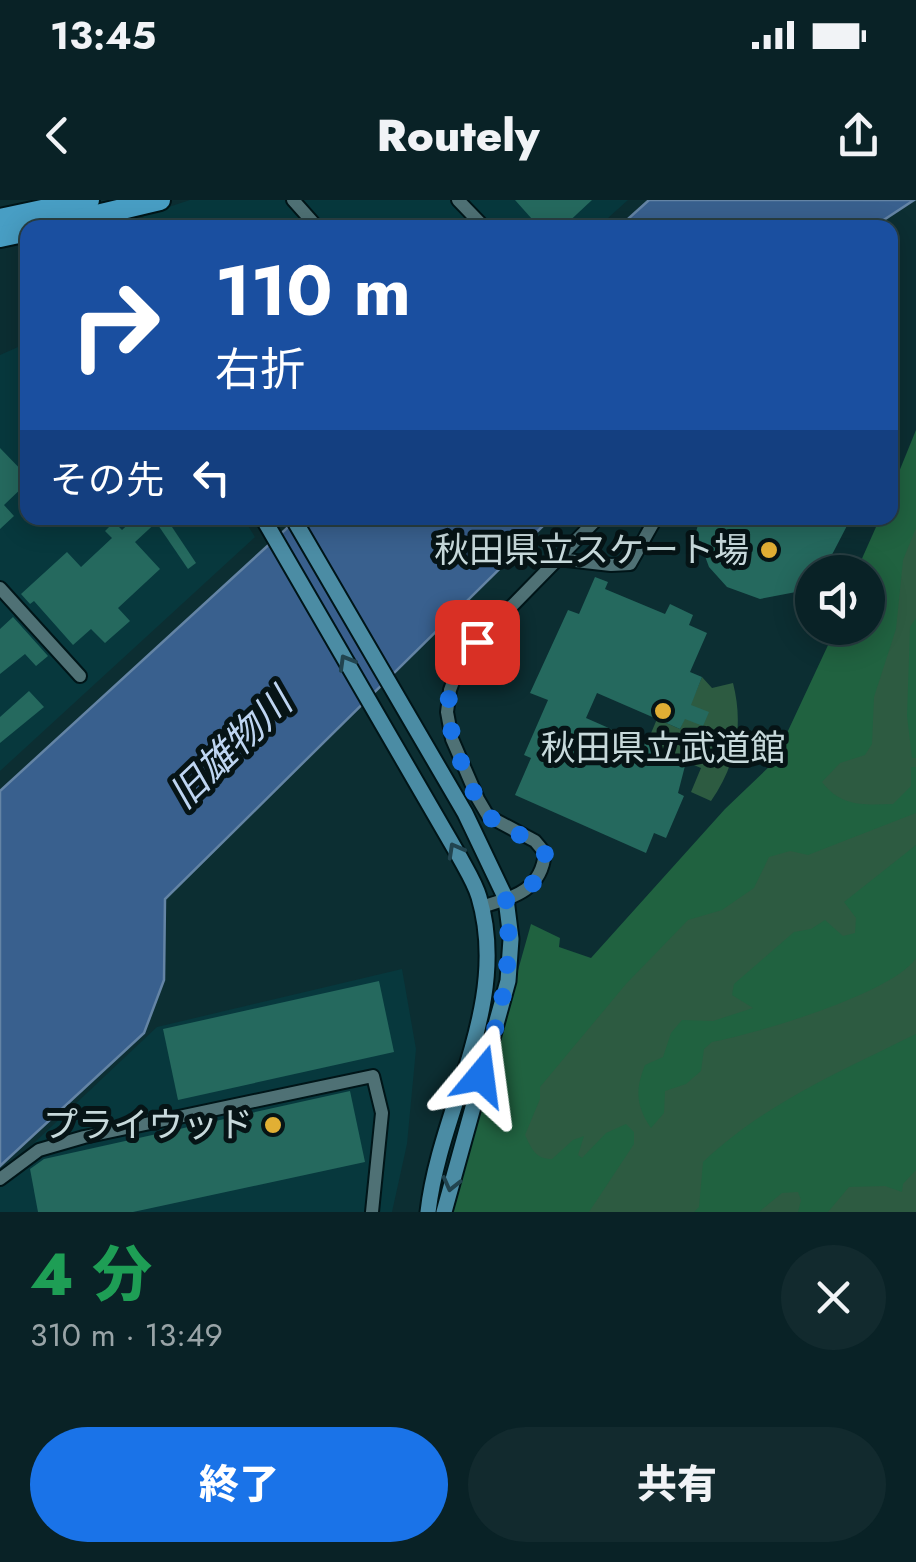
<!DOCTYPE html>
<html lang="ja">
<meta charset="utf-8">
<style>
:root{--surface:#092226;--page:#122a2e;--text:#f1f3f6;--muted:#99a4a7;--line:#293f43;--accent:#1a73e8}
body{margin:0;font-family:Jost,"Noto Sans JP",sans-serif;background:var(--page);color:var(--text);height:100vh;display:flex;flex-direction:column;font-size:38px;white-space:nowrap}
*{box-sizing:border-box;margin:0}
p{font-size:32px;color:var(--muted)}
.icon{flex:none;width:55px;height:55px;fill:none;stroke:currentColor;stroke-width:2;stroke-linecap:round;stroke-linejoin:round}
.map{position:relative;height:1012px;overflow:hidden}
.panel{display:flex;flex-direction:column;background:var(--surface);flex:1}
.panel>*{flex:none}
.hud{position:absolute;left:20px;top:20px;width:878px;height:305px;border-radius:20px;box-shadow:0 5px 25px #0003,0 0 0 2px var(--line);background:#1a4fa0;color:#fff;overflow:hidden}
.tools{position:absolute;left:795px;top:355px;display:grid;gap:20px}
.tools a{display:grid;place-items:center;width:90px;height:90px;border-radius:50%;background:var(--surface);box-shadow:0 5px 25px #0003,0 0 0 2px var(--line);font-size:50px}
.pin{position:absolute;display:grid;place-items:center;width:85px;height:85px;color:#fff;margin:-42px;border-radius:20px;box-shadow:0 5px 15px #0006}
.me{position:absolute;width:110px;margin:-55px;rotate:16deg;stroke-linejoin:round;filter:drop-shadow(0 0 8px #0008)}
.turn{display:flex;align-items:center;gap:35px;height:210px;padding:0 30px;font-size:45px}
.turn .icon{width:130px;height:130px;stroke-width:2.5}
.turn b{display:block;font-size:70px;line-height:85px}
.then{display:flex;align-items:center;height:95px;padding:0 30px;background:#0003;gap:20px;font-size:38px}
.round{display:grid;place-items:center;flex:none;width:105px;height:105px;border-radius:52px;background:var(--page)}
.summary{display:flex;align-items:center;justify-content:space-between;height:170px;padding:0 30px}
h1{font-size:60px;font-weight:800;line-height:75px;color:#1e9e55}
.button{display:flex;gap:20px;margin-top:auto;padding:20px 30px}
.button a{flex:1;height:115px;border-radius:60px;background:var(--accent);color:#fff;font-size:40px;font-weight:800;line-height:115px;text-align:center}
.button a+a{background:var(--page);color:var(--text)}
.status{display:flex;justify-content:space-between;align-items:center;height:70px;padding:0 50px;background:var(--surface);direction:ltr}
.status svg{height:28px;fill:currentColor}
header{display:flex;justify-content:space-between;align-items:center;height:130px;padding:0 30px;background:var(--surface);font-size:45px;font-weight:800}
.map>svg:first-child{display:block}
.built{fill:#07383d}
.green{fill:#2d5b41}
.forest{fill:#206240}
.water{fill:#39608e;stroke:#6484a5;stroke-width:2.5}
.building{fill:#25695e}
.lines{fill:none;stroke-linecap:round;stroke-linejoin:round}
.minor-casing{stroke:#001518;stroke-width:16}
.major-casing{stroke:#001518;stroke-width:19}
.highway-casing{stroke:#001518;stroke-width:24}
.minor{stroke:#4f7175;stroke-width:12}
.major{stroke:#4b8ca4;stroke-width:15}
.highway{stroke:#489ec4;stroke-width:20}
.oneway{stroke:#22444f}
.route{stroke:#1a73e8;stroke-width:18;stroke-dasharray:0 32.4}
.poi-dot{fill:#e1af34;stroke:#061416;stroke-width:4}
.labels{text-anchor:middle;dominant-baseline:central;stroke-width:10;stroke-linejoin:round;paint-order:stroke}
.poi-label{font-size:35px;fill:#c7d9db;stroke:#061416;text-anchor:end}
.water-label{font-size:38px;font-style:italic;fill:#bed5f1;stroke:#061416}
</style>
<div class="status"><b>13:45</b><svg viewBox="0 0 49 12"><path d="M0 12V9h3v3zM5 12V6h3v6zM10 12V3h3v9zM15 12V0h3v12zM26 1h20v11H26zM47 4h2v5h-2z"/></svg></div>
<header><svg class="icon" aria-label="back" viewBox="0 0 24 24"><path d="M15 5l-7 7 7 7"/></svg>Routely<svg class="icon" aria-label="share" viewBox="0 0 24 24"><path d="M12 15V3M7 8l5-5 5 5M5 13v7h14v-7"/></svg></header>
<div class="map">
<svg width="916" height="1012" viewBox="0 0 916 1012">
<rect width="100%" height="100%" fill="#0c2e32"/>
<g class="built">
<path d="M190,0H628L598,27L140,28L144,15Z"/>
<path d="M27,143L28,318H243L255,337L0,571V155Z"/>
<path d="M402,769L416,849L407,944L392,1012H0V975L157,827Z"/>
</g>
<g class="green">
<path d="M916,307V1012H506V913L853,487Z"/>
<path d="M702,477L712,488L733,483C744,526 736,565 711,601L691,592L701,568L646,545L657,519L680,529Z"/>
</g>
<g class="forest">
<path d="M916,230V328L903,360L896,429L874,497L872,544L865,555L840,563L822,582C841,607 864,605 893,604L911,586V567H916V613L808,655L790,651L769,657L754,688L722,710L688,720L626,784L540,887V899L525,935C532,949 535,959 552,959L573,940L584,936L578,955L582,958L606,933L626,924L634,932V944L589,1012H450L531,724L560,738L559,747L591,758L725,609L773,563L836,428H868V372H856L880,318H890V294Z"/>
<path d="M916,418V558H912L907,516L910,427Z"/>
<path d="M916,645V758C894,793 755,834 712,842L704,849L701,871L686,884L665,891L664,913L651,928C636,906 635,890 645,865L663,857L671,833L682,820L713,821L753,808L732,795L734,784L794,732L811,729L825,720L843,736L855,733L856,718L844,702Z"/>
<path d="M916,834V970L903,984L902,992L885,986L849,987L828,1012H798L801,1000L798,992L782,993L759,1012H694L699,1007L703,962C764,904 841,871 916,834Z"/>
</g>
<g class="water">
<path d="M649,0H914L873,27H619Z"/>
<path d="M298,318H551L165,699L164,780L144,833L0,966V591Z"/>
</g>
<g class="building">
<path d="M515,0H592L562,28H540Z"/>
<path d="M0,248L28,277V282L4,305L14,316L0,329Z"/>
<path d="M135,318H161L135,342L160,369L118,408L130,421L105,443L91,429L73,445L34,401L30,404L21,394L67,352L81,367L112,338L105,331L114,322L122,330Z"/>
<path d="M166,318L196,363L188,369L158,325Z"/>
<path d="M700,318H851L823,372H812V380L796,392L760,399L727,387L709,367L696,332Z"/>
<path d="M595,377L608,382L605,389L665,414L670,404L693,415L689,425L707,433L690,472L702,477L691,505L709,512L703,526L685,519L680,529L597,493L586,518L686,562L678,593L684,596L666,638L654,633L646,653L515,595L531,558L524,555L548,500L530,493L568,410L579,414Z"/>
<path d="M13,417L48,456L36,466L25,454L0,474V429Z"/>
<path d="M29,491L44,507L0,543V517Z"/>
<path d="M379,781L394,852L178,900L163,829Z"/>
<path d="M350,891L365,962L133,1012H38L30,969L44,959Z"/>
</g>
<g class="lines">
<g class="minor-casing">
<g id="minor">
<path d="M293,0L318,28"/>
<path d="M458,0L485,28"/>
<path d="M558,359L611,365L630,364L656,318"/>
<path d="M0,388L80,476"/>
<path d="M481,707C514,697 541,691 545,653L535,641L488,616L478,599L452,539L447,512L450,490L462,457L598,318"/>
<path d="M0,979L39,950L84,937L373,876L382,913L372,1012"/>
</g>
</g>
<g class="major-casing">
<g id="major">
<path d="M263,318L459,656C466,669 475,683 479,697C511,805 440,907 428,1012"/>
<path d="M293,318L465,613L506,699L511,739L508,781L444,1012"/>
</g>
</g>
<g class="highway-casing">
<g id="highway">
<path d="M0,19L89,0"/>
<path d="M42,28L160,0"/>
<path d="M0,37L28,31"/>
</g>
</g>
<use href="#minor" class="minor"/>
<use href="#major" class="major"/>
<use href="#highway" class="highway"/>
</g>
<defs><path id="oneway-chevron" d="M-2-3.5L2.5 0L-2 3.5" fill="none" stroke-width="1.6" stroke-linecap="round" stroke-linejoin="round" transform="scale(2.5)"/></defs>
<g class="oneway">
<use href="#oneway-chevron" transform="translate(346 462) rotate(-120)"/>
<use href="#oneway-chevron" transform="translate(455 650) rotate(-119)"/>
<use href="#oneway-chevron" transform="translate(451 984) rotate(104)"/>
</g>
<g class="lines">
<path class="route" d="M477,442C437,484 445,522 465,572C471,586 477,602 487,614C502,631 529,634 545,653C542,678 531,691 506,699C514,766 501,813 481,876"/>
</g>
<g class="poi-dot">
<circle cx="769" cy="350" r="10"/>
<circle cx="663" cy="511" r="10"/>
<circle cx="273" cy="925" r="10"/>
</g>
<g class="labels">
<g class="poi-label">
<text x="749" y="350">秋田県立スケート場</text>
<text x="663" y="548" text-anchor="middle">秋田県立武道館</text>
<text x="253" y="925">プライウッド</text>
</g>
<g class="water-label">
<text transform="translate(230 548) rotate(-44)">旧雄物川</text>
</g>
</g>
</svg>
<div class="tools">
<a><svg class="icon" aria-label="sound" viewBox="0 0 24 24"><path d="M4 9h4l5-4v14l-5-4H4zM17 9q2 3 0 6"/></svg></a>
</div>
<div class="pin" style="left:477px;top:442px;background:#d93025"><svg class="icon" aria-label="arrive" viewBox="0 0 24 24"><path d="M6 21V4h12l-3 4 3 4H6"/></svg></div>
<svg class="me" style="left:481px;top:876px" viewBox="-20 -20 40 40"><path d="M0-17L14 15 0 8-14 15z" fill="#1a73e8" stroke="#fff" stroke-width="4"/></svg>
<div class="hud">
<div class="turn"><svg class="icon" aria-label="right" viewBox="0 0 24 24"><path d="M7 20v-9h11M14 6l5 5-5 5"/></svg><div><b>110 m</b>右折</div></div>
<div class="then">その先<svg class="icon" aria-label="left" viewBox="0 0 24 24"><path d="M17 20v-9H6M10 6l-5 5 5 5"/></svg></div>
</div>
</div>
<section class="panel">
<div class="summary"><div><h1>4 分</h1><p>310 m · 13:49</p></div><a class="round"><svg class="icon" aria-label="close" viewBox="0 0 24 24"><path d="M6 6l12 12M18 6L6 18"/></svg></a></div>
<div class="button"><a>終了</a><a>共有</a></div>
</section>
